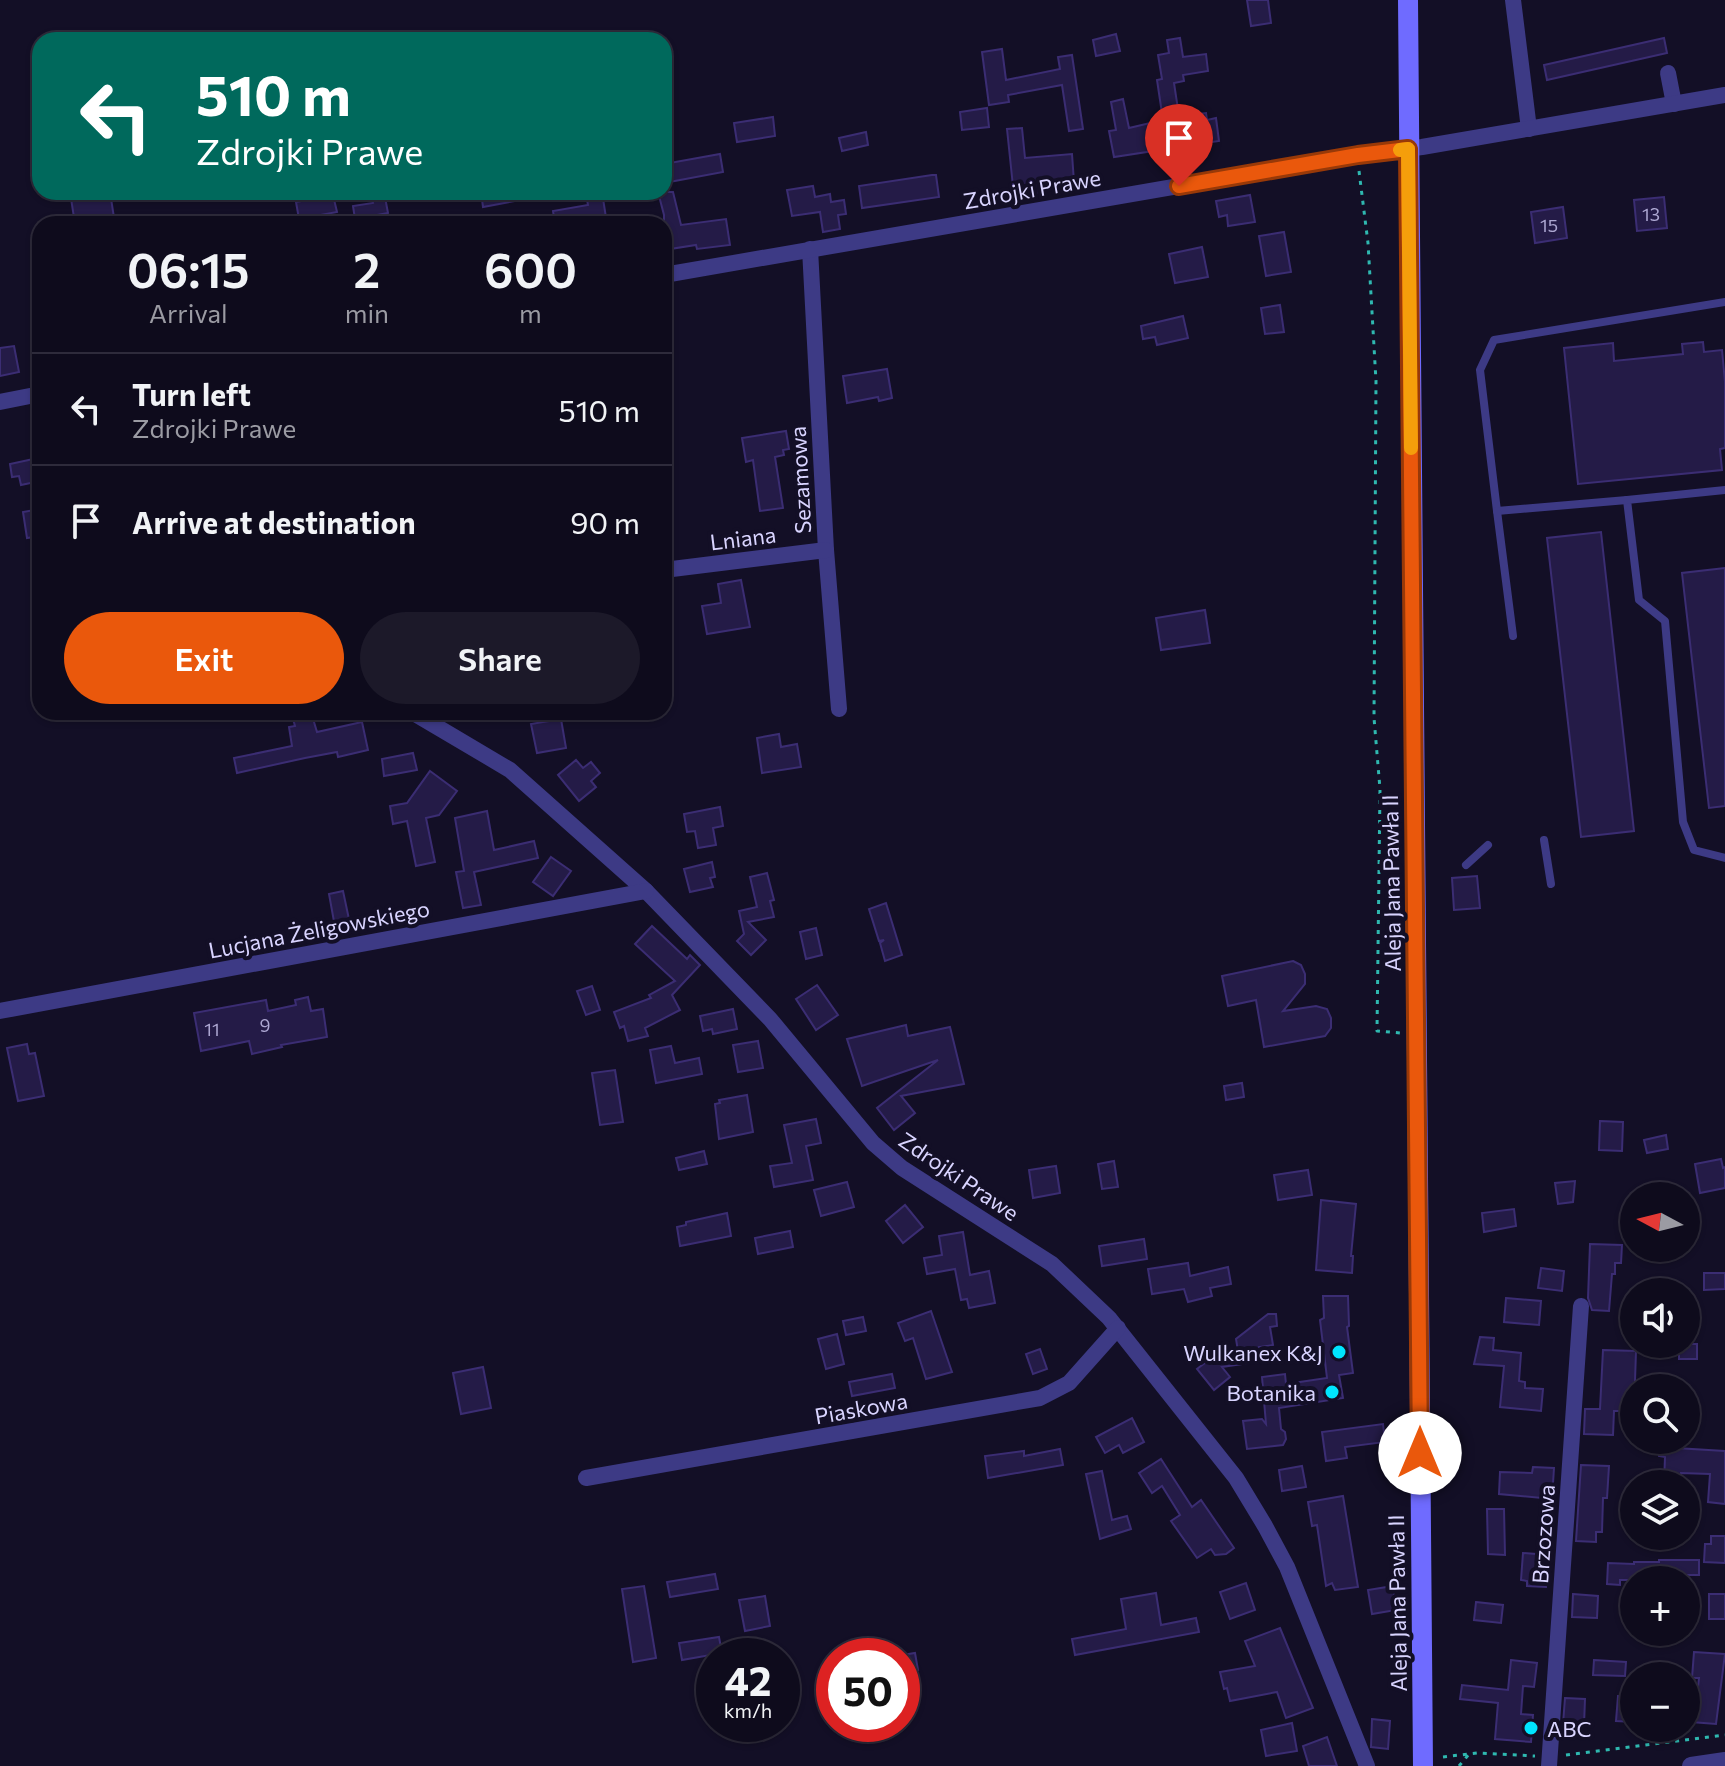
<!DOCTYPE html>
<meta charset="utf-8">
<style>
:root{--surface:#0e0b1c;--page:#1c1929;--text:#f1f3f6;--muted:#9b9ba3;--line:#2e2b3b;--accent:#ea580c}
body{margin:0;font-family:Commissioner,sans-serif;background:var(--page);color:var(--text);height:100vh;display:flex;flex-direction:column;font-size:30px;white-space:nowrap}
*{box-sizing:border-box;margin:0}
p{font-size:26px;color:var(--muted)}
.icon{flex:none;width:44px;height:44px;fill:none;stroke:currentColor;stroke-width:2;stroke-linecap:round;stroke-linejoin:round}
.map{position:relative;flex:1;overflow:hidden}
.panel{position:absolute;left:32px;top:216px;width:640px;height:504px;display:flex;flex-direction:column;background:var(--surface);border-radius:24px;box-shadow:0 2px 6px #0004,0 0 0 2px var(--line)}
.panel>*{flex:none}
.banner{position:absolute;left:32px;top:32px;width:640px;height:168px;border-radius:24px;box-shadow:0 2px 6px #0004,0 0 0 2px var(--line);background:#00695c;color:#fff;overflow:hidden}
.needle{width:52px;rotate:277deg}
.controls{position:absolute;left:1620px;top:1182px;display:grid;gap:16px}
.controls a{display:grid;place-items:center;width:80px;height:80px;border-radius:50%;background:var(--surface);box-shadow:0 2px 6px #0004,0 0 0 2px var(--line);font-size:40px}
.speed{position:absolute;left:696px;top:1638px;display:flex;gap:16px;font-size:40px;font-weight:700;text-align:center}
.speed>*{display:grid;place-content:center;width:104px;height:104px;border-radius:50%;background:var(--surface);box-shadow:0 2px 6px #0004,0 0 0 2px var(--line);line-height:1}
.speed small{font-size:20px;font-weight:400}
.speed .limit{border:12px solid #d22;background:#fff;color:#111}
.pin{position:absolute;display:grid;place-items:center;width:68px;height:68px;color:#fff;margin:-82px -34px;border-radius:50% 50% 50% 0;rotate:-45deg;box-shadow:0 0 8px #0007}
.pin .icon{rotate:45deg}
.me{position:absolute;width:88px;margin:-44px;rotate:0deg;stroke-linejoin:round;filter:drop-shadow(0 0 6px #0008)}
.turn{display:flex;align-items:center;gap:28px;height:168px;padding:0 32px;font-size:36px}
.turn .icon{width:104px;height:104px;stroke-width:2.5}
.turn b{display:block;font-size:56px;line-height:68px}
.eta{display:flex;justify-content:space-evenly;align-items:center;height:136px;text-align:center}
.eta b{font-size:48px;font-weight:600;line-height:56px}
.action{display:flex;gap:16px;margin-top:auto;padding:16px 32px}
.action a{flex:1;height:92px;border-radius:48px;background:var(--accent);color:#fff;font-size:32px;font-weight:600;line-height:92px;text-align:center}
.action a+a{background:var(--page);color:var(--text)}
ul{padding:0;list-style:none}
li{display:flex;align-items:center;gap:24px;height:112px;padding:0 32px;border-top:2px solid var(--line)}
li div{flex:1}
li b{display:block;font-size:30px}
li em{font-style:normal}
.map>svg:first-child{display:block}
.building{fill:#241b47;stroke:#3b2d73;stroke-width:2}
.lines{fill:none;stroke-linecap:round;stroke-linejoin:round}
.path{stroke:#2fb8b0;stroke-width:3;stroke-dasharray:4 6;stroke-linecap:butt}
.service{stroke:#3d3a85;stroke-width:8}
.minor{stroke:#3d3a85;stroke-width:16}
.tertiary{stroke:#3d3a85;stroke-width:18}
.secondary{stroke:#6f6bff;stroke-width:20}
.route-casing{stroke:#983908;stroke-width:20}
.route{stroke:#ea580c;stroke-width:14}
.slow{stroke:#f59e0b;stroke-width:14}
.poi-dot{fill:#00e5ff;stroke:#130f26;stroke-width:3}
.labels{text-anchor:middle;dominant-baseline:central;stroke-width:8;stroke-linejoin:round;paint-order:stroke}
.number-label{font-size:18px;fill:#aca6d1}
.street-label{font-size:22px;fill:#d9d4ff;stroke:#130f26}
.poi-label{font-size:22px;fill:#d9d4ff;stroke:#130f26;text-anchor:end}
</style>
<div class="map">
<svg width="1725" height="1766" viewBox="0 0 1725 1766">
<rect width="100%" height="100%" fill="#130f26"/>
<g class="building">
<path d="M1247,0H1268L1271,23L1251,26Z"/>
<path d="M1116,34L1120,51L1096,56L1093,40Z"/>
<path d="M1180,38L1183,57L1206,54L1208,71L1183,75L1184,81L1174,83L1179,116L1206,113L1207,120L1216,118L1219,141L1114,157L1109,131L1116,130L1111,102L1123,99L1129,128L1163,120L1157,80L1162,79L1158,55L1169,53L1167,40Z"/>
<path d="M1664,38L1667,53L1547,80L1544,65Z"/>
<path d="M1002,49L1006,80L1060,69L1058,57L1072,55L1083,129L1069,131L1062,85L1008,95L1009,102L989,105L982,52Z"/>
<path d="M987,108L989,127L962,130L960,112Z"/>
<path d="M773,117L775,136L737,142L734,123Z"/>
<path d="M1022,128L1025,158L1072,154L1074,182L1040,185L1041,193L1014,196L1007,129Z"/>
<path d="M866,132L868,145L842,151L839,138Z"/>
<path d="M720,154L723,172L664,183V164Z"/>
<path d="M932,175H936L939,197L862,208L859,186Z"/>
<path d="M813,186L815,197L830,194L831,202L844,200L846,214L838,215L840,229L823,232L820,212L792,216L787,190Z"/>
<path d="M70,192H110L115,224H75Z"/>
<path d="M371,192H384L388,213L355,219L353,206L373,203Z"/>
<path d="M481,192H525L526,199L483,207Z"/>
<path d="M602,192L607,224H555L553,211L588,205L586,194Z"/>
<path d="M658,192H673L681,225L726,219L730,245L697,249L696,245L670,249L669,241L664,242V215Z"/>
<path d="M333,195L337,212L299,219L296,202Z"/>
<path d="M1250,195L1255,222L1228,226L1227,215L1219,217L1216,201Z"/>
<path d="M1664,197L1667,228L1637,231L1634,200Z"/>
<path d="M1563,207L1567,238L1535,243L1531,212Z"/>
<path d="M1284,232L1291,272L1266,276L1259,236Z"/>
<path d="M1202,247L1208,277L1175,283L1169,254Z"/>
<path d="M1280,305L1284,332L1265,334L1261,308Z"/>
<path d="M1183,316L1188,338L1157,345L1155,337L1143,339L1141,326Z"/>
<path d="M1703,342L1704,352L1722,350L1725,382V448L1720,449L1722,470L1578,484L1564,348L1613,343L1614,361L1683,354L1682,344Z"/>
<path d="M14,346L19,372L0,376V348Z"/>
<path d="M887,369L892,398L879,401L878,397L847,403L843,376Z"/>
<path d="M786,431L789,449L783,450L784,455L775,457L783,508L760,511L753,460L746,462L742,438Z"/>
<path d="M38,458L40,481L21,485L19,476L12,477L10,464Z"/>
<path d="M40,509V536L27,538L23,512Z"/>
<path d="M1601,532L1634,831L1581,837L1547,538Z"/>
<path d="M1725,568V806L1709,808L1682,573Z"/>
<path d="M741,580L750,627L707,634L702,606L721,603L718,584Z"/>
<path d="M1205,610L1210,643L1161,650L1156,618Z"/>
<path d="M291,712H311L317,732L362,722L368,750L338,757L337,752L305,758L237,773L234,758L292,746L289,727L295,726Z"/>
<path d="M561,719L566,748L537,753L531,724Z"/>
<path d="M779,734L781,747L797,744L801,767L762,773L757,738Z"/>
<path d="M413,753L417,770L384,776L382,759Z"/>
<path d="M576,760L583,768L591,762L600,773L591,781L596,787L579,801L558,775Z"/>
<path d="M430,771L457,791L439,815L426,818L435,862L416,866L407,821L393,824L390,806L407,803Z"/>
<path d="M720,807L723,826L713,828L716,845L698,848L695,831L687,832L684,814Z"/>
<path d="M487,811L494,850L534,841L538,858L474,872L481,905L463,908L456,872L464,871L455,818Z"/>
<path d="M551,857L571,871L553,896L533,882Z"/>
<path d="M712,862L715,877L710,878L713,887L690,892L684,869Z"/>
<path d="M767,873L774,900L770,901L774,917L748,922L766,940L751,955L737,941L744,934L739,911L757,907L750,877Z"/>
<path d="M1477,876L1480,908L1454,910L1452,878Z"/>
<path d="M343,891L350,924L335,927L329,894Z"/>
<path d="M886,903L902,955L885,961L880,943L884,940L879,941L869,909Z"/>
<path d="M652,926L687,959L690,955L700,965L672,995L680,1010L645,1028L648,1036L628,1041L624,1026L620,1028L614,1012L651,998L649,995L675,981L635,944Z"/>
<path d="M816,928L822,955L806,959L800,932Z"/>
<path d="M1293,961L1301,965L1305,974V984L1283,1011L1316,1006L1327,1009L1331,1018V1028L1325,1036L1264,1047L1256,1000L1228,1006L1222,976Z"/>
<path d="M817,985L838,1015L816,1030L796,999Z"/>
<path d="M592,986L600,1010L586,1015L577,991Z"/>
<path d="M308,997L311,1011L323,1009L327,1037L281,1045L282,1047L252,1054L249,1041L201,1051L194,1013L266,1000L268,1011L296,1005L295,1000Z"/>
<path d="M733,1009L737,1029L713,1034L712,1029L703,1031L700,1016Z"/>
<path d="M906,1025L908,1036L950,1027L964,1084L901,1096L915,1113L894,1130L877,1108L938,1060L862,1086L847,1039Z"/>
<path d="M758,1041L763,1068L738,1072L733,1045Z"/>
<path d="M27,1044L29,1054L35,1053L44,1096L18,1101L7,1048Z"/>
<path d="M671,1046L675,1063L699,1058L702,1074L656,1083L650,1050Z"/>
<path d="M615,1070L623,1122L600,1125L592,1073Z"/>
<path d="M1242,1083L1244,1097L1226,1100L1224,1086Z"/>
<path d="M747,1095L753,1132L719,1139L715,1104L720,1103L719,1100Z"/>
<path d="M816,1119L821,1143L806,1146L813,1180L774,1187L770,1166L792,1163L784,1125Z"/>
<path d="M1600,1121L1623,1122L1622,1151L1599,1150Z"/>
<path d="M1666,1135L1668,1149L1647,1153L1644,1140Z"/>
<path d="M704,1151L707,1164L679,1170L676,1158Z"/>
<path d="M1721,1159L1723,1168L1725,1167V1188L1700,1193L1695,1164Z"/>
<path d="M1114,1161L1118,1187L1102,1189L1098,1164Z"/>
<path d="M1056,1166L1060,1193L1033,1198L1029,1170Z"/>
<path d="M1308,1170L1312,1195L1278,1200L1274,1175Z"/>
<path d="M1575,1181L1573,1202L1558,1204L1555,1183Z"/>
<path d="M847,1182L854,1207L821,1216L814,1190Z"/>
<path d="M1321,1200L1356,1204L1351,1256H1353L1352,1273L1316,1270Z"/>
<path d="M905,1205L923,1227L903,1243L886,1221Z"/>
<path d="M1514,1209L1516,1226L1484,1232L1482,1213Z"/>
<path d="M727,1213L731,1236L680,1246L677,1227L686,1225V1222Z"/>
<path d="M790,1231L793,1247L758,1254L755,1238Z"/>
<path d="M963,1232L970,1275L989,1271L995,1303L969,1308L967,1299L961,1300L955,1269L927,1274L924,1258L942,1255L939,1236Z"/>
<path d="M1144,1239L1147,1259L1102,1266L1099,1246Z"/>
<path d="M1590,1244L1622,1245L1621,1263H1615V1274H1612L1609,1311L1592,1310L1588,1298Z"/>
<path d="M1188,1263L1190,1276L1228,1267L1231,1284L1210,1288L1212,1296L1188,1302L1184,1289L1152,1294L1148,1269Z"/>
<path d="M1541,1268L1564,1271L1562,1291L1538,1288Z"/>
<path d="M1704,1273H1725V1289L1704,1290Z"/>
<path d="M1323,1296H1348L1349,1326L1347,1327L1353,1373L1339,1375L1343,1398L1279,1408L1281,1429L1285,1432L1286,1439L1283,1445L1247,1449L1243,1421L1262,1419L1266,1424L1262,1377L1285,1374L1286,1384L1327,1378L1320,1320L1324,1318Z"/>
<path d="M1506,1298L1541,1301L1539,1325L1504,1322Z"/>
<path d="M931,1311L952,1372L926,1379L913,1338L905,1341L898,1323Z"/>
<path d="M1268,1314H1276L1277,1326L1270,1327L1273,1345L1259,1347L1260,1355L1249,1363L1222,1367L1230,1377L1214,1390L1197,1369L1214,1356L1221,1364L1238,1351L1236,1339Z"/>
<path d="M863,1317L866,1331L846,1335L843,1321Z"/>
<path d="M837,1334L844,1364L826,1369L818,1339Z"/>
<path d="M1480,1337L1494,1338L1493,1350L1521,1353L1519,1381L1525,1382V1388L1543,1389L1541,1411L1500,1407L1504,1366L1474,1364Z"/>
<rect x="1679" y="1344" width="18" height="15"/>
<path d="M1040,1349L1047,1369L1033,1374L1026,1354Z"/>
<path d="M1603,1350L1636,1351L1634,1411H1614L1613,1435L1584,1434L1585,1409H1600Z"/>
<path d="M483,1367L491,1408L461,1414L453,1373Z"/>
<path d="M892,1374L895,1388L852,1396L849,1382Z"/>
<path d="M1132,1418L1144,1442L1123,1453L1119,1445L1105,1453L1096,1437Z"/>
<path d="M1383,1424L1385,1442L1345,1447L1347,1458L1326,1461L1322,1432Z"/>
<path d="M1660,1440H1676V1448L1725,1451V1504L1708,1502L1710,1474L1681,1473V1484H1664L1665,1457L1659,1456Z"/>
<path d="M1060,1449L1063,1465L988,1478L985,1456L1024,1451V1456Z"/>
<path d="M1161,1459L1192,1507L1201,1500L1234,1548L1226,1554L1215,1555L1211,1549L1197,1558L1171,1521L1180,1515L1162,1486L1152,1493L1139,1473Z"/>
<path d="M1581,1465L1609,1466L1607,1498H1603L1602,1532H1596V1542L1576,1541Z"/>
<path d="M1302,1466L1306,1487L1282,1491L1279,1470Z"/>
<path d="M1533,1467L1554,1468L1552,1499L1499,1494L1500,1472L1532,1473Z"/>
<path d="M1102,1471L1112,1520L1127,1516L1131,1529L1100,1539L1086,1474Z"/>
<path d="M1343,1496L1358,1587L1335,1590L1332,1583L1326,1586L1317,1525L1312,1526L1308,1502Z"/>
<path d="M1487,1509H1504L1505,1555L1488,1554Z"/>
<path d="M1711,1536H1725V1563L1704,1562L1705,1544H1711Z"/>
<path d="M1523,1553L1549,1555L1546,1587L1527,1586V1581L1521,1580Z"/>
<path d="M1659,1560H1699V1575H1659V1580H1620V1585L1607,1584L1608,1563L1634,1564V1562H1659Z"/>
<path d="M715,1574L718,1589L670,1597L667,1582Z"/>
<path d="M1246,1583L1255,1610L1230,1619L1220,1592Z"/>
<path d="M644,1586L656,1658L633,1662L622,1589Z"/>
<path d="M1393,1586L1396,1610L1372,1614L1368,1590Z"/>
<path d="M1156,1593L1161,1625L1196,1618L1199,1632L1075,1655L1072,1639L1126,1629L1121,1599Z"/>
<path d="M1573,1594L1598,1596L1597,1618L1572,1617Z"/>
<rect x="1709" y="1594" width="16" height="25"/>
<path d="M765,1596L770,1626L745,1631L739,1600Z"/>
<path d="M1476,1602L1503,1605L1501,1623L1474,1620Z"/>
<path d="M1280,1628L1313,1708L1286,1718L1277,1692L1230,1701L1227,1688L1224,1689L1220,1672L1255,1666L1245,1641Z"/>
<path d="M719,1637L722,1653L682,1660L679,1643Z"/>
<path d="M1694,1652L1725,1654L1716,1724L1691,1722L1692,1705L1696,1706L1699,1678H1692Z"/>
<path d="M915,1653L918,1670L902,1673V1655Z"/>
<path d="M1511,1660L1537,1663L1534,1687L1523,1686L1521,1714L1533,1715L1531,1742L1495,1739L1498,1703L1460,1699L1462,1685L1508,1690Z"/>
<path d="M1594,1660L1626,1662L1625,1676L1593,1675Z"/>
<path d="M1618,1696L1634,1697V1722L1616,1721Z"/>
<path d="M1565,1698L1585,1699L1584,1725L1563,1724Z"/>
<path d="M1372,1719L1390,1721L1388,1749L1371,1747Z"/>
<path d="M1292,1723L1297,1751L1266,1756L1261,1730Z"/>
<path d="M1327,1737L1337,1766H1309L1303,1746Z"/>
</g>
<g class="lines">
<g class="path">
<path d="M1359,171L1368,243L1376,381L1374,718L1380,789L1377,1031L1401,1033"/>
<path d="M1566,1755L1725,1735"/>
<path d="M1443,1757L1477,1753L1535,1756"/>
<path d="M1459,1766L1470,1753"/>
</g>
<g class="service">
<path d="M1725,490L1627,500L1639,600L1665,621L1683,822L1694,850L1725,858"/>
<path d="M1627,500L1497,511L1480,370L1494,340L1725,302"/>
<path d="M1497,511L1513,636"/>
<path d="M1544,840L1551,884"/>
<path d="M1466,865L1488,845"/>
</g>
<g class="minor">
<path d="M1513,0L1529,129"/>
<path d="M1668,73L1674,104"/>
<path d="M810,249L826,550L839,709"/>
<path d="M664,275L1358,155L1422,147L1725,95"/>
<path d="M0,402L40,394"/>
<path d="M664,570L826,550"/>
<path d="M412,712L510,770L646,891L770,1019L873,1143L902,1168L1052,1264L1109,1318L1236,1478L1265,1526L1287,1567L1367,1766"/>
<path d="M0,1011L646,891"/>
<path d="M586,1478L1040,1398L1069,1383L1118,1328"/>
<path d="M1549,1766L1581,1306"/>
</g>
<path class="tertiary" d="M1691,1766L1725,1761"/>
<path class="secondary" d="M1408,0L1423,1766"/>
</g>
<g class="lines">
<g class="route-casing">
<path id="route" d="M1179,186L1358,155L1408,149L1420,1453"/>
</g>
<use href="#route" class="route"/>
<path class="slow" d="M1400,150L1408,149L1411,448"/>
</g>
<g class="poi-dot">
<circle cx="1339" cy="1352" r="8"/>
<circle cx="1332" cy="1392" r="8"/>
<circle cx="1531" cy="1728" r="8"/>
</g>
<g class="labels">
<g class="number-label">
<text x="1651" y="214">13</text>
<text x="1549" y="225">15</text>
<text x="265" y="1025">9</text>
<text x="212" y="1029">11</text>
</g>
<g class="street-label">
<text transform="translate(1032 189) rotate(-10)">Zdrojki Prawe</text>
<text transform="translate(800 480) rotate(-93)">Sezamowa</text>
<text transform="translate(743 538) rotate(-7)">Lniana</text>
<text transform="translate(1391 883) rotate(-91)">Aleja Jana Pawła II</text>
<text transform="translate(319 929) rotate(-11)">Lucjana Żeligowskiego</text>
<text transform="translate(959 1176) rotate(34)">Zdrojki Prawe</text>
<text transform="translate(861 1408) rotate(-10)">Piaskowa</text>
<text transform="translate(1543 1534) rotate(-86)">Brzozowa</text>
<text transform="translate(1397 1603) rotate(-91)">Aleja Jana Pawła II</text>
</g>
<g class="poi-label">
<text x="1323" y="1352">Wulkanex K&amp;J</text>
<text x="1316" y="1392">Botanika</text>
<text x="1547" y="1728" text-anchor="start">ABC</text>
</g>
</g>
</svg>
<div class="controls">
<a><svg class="needle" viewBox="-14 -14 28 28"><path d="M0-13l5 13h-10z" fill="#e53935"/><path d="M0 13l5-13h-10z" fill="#9b9ba3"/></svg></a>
<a><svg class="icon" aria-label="sound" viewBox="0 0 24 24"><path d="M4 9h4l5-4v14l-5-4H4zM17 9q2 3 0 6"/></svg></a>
<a><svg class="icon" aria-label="search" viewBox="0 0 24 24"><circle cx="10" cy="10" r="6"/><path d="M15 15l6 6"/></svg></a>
<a><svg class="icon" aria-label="layers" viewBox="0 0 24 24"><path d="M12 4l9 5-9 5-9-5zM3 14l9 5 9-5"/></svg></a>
<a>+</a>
<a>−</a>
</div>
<div class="speed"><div>42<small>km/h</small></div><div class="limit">50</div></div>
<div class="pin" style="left:1179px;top:186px;background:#d93025"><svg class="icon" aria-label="arrive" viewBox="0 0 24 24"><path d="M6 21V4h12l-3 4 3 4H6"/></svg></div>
<svg class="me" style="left:1420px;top:1453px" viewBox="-20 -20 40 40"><circle r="19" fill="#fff"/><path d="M0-13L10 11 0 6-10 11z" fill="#ea580c"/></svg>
<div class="banner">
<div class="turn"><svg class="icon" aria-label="left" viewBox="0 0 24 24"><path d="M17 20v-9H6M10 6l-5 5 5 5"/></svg><div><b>510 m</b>Zdrojki Prawe</div></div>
</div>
<section class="panel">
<div class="eta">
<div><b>06:15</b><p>Arrival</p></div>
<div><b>2</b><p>min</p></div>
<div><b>600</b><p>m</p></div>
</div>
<ul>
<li><svg class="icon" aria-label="left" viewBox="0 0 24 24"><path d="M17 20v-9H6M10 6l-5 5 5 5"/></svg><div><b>Turn left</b><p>Zdrojki Prawe</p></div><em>510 m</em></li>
<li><svg class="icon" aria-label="arrive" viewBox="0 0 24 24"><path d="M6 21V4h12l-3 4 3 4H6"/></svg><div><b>Arrive at destination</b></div><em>90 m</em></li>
</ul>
<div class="action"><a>Exit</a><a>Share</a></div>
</section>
</div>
